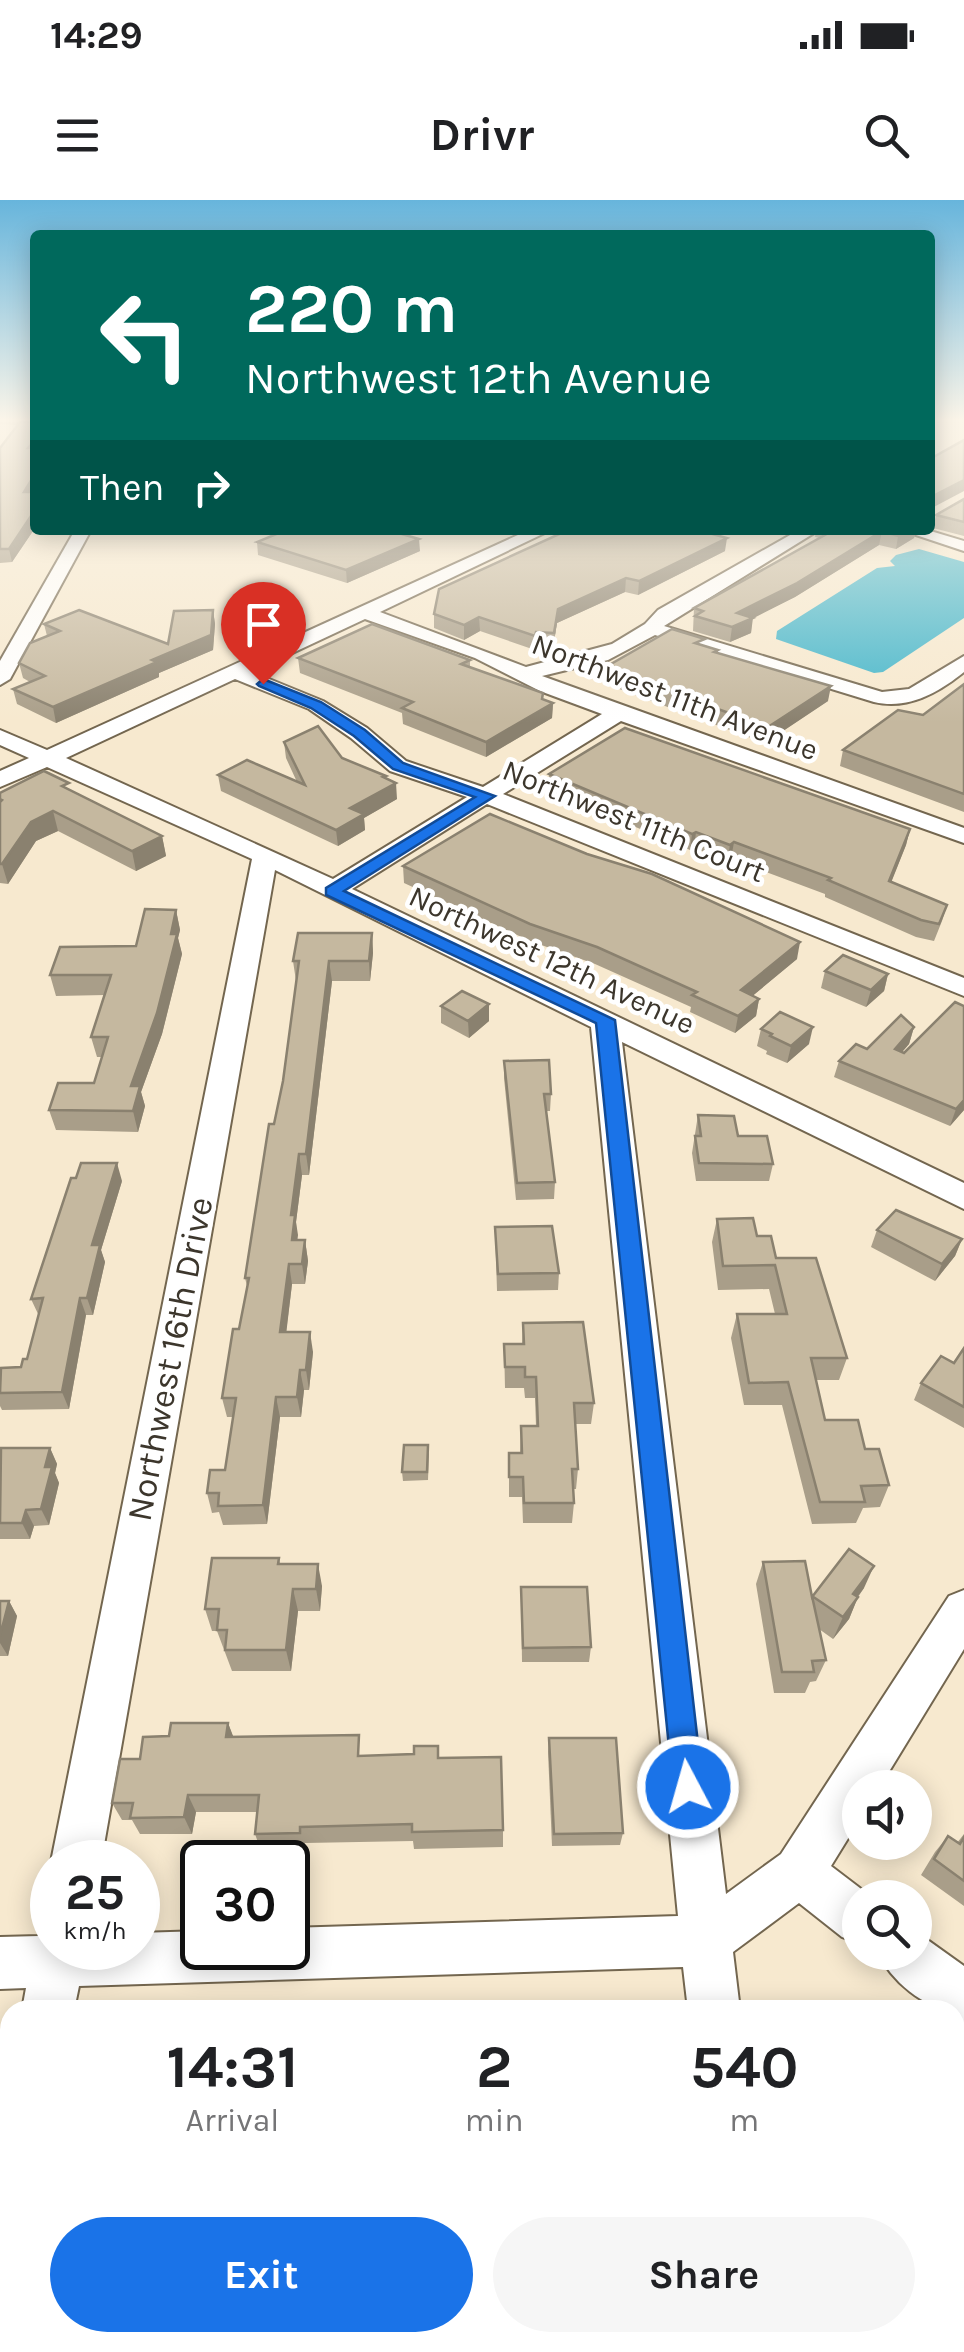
<!DOCTYPE html>
<style>
:root{--surface:#fff;--page:#f6f6f6;--text:#202124;--muted:#757577;--accent:#1a73e8}
body{margin:0;font-family:Karla,sans-serif;background:var(--page);color:var(--text);height:100vh;display:flex;flex-direction:column;font-size:38px;white-space:nowrap}
*{box-sizing:border-box;margin:0}
p{font-size:32px;color:var(--muted)}
.icon{flex:none;width:55px;height:55px;fill:none;stroke:currentColor;stroke-width:2;stroke-linecap:round;stroke-linejoin:round}
.map{position:relative;flex:1;overflow:hidden}
.drawer{position:absolute;left:0px;top:1800px;width:965px;height:352px;display:flex;flex-direction:column;background:var(--surface);border-radius:30px 30px 0 0;box-shadow:0 5px 25px #0003}
.drawer>*{flex:none}
.hud{position:absolute;left:30px;top:30px;width:905px;height:305px;border-radius:10px;box-shadow:0 5px 25px #0003;background:#00695c;color:#fff;overflow:hidden}
.fabs{position:absolute;left:842px;top:1570px;display:grid;gap:20px}
.fabs a{display:grid;place-items:center;width:90px;height:90px;border-radius:50%;background:var(--surface);box-shadow:0 5px 25px #0003;font-size:50px}
.speed{position:absolute;left:30px;top:1640px;display:flex;gap:20px;font-size:50px;font-weight:700;text-align:center}
.speed>*{display:grid;place-content:center;width:130px;height:130px;border-radius:50%;background:var(--surface);box-shadow:0 5px 25px #0003;line-height:1}
.speed small{font-size:25px;font-weight:400}
.speed .limit{border:5px solid #111;border-radius:15px;background:#fff;color:#111}
.pin{position:absolute;display:grid;place-items:center;width:85px;height:85px;color:#fff;margin:-102px -42px;border-radius:50% 50% 50% 0;rotate:-45deg;box-shadow:0 0 10px #0007}
.pin .icon{rotate:45deg}
.me{position:absolute;width:110px;margin:-55px;rotate:354deg;stroke-linejoin:round;filter:drop-shadow(0 0 8px #0008)}
.turn{display:flex;align-items:center;gap:35px;height:210px;padding:0 50px;font-size:45px}
.turn .icon{width:130px;height:130px;stroke-width:2.5}
.turn b{display:block;font-size:70px;line-height:85px}
.then{display:flex;align-items:center;height:95px;padding:0 50px;background:#0003;gap:20px;font-size:38px}
.eta{display:flex;justify-content:space-evenly;align-items:center;height:170px;text-align:center}
.eta b{font-size:60px;font-weight:700;line-height:70px}
.action{display:flex;gap:20px;margin-top:auto;padding:20px 50px}
.action a{flex:1;height:115px;border-radius:60px;background:var(--accent);color:#fff;font-size:40px;font-weight:700;line-height:115px;text-align:center}
.action a+a{background:var(--page);color:var(--text)}
.status{display:flex;justify-content:space-between;align-items:center;height:70px;padding:0 50px;background:var(--surface);direction:ltr}
.status svg{height:28px;fill:currentColor}
header{display:flex;justify-content:space-between;align-items:center;height:130px;padding:0 50px;background:var(--surface);font-size:45px;font-weight:700}
.map>svg:first-child{display:block}
.water{fill:#45b6cb}
.lines{fill:none;stroke-linecap:round;stroke-linejoin:round}
.minor-casing{stroke:#73664f;stroke-width:4}
.minor{fill:#fff;fill-rule:evenodd}
.wall{fill:#a99e89}
.shaded-wall{fill:#8a816f}
.building{fill:#c5b89f;stroke:#8a816f;stroke-width:2.5}
.route{fill:#1a73e8;stroke:#114b97;stroke-width:2.5}
.labels{text-anchor:middle;dominant-baseline:central;stroke-width:9;stroke-linejoin:round;paint-order:stroke}
.far-street-label{font-size:30px;fill:#3c362c;stroke:#fff}
.street-label{font-size:35px;fill:#3c362c;stroke:#fff}
</style>
<div class="status"><b>14:29</b><svg viewBox="0 0 49 12"><path d="M0 12V9h3v3zM5 12V6h3v6zM10 12V3h3v9zM15 12V0h3v12zM26 1h20v11H26zM47 4h2v5h-2z"/></svg></div>
<header><svg class="icon" aria-label="menu" viewBox="0 0 24 24"><path d="M4 6h16M4 12h16M4 18h16"/></svg>Drivr<svg class="icon" aria-label="search" viewBox="0 0 24 24"><circle cx="10" cy="10" r="6"/><path d="M15 15l6 6"/></svg></header>
<div class="map">
<svg width="964" height="2152" viewBox="0 0 964 2152">
<rect width="100%" height="100%" fill="#f7e9cf"/>
<path class="water" d="M919,349L964,362V418L883,472L874,473L776,439L777,431L877,368L895,366L890,361L896,355Z"/>
<g class="lines">
<g class="minor-casing">
<g id="minor">
<path d="M75,330H91L10,479L0,485V461Z"/>
<path d="M529,330H551L380,412L526,467L612,444L645,424L658,410L799,330H819L664,426L882,492L909,489L964,456V472C938,493 908,510 874,502L655,435L608,460L542,476L964,628V643L621,521L503,594L964,778V796L487,604L352,689L964,983V1009L622,842L726,1694L781,1654L949,1396L964,1390V1449L879,1588H860V1619L831,1666L873,1698H860V1744L842,1737L799,1703L733,1752L740,1810H688L683,1767L79,1786L74,1810H22L26,1788L0,1789V1737L39,1736L42,1730L52,1725V1748H138V1733L202,1731V1748H288V1728L678,1716L591,827L275,670L101,1662H51L252,659L47,567L0,587V571L29,558L0,545V530L47,550ZM365,419L475,458L540,491L602,514L483,587L406,561L367,528L323,501L252,472ZM235,479L309,509L351,538L390,571L467,597L333,679L66,558Z"/>
<path d="M901,330H927L964,341V351Z"/>
<path d="M915,1731L964,1766V1825L955,1822V1810C925,1810 890,1780 878,1752H915Z"/>
<path d="M10,1979V2085L0,2089V1983Z"/>
<path d="M726,2142H787L788,2152H726Z"/>
</g>
</g>
<use href="#minor" class="minor"/>
</g>
<g class="wall">
<path d="M0,222H35V328L12,362L0,363V248L17,225L0,224Z"/>
<path d="M964,299V336L933,328L936,315Z"/>
<path d="M557,330H698L725,351L638,395L625,392L557,423L553,448L535,447V450L480,431L464,440L434,428V414L564,332Z"/>
<path d="M816,330H916L914,338L896,349L879,345L795,397L752,418L751,433L730,442L693,431L694,408L820,338L815,337Z"/>
<path d="M257,342L420,351L347,383L258,355Z"/>
<path d="M213,410L215,424L213,450L159,473V477L56,523L17,504L13,489L30,482L23,478L19,463L47,436L44,424L168,444Z"/>
<path d="M704,446L718,450V453L828,501L765,543L603,483L604,468Z"/>
<path d="M298,458L470,460V467L553,503L552,518L486,557L403,524L402,513L300,473Z"/>
<path d="M964,484V612L840,566L843,550L923,515Z"/>
<path d="M284,542L342,558L386,579L397,599L364,618L365,630L338,646L221,591L218,575L297,582L286,558Z"/>
<path d="M549,574L910,629L906,645L891,682L947,705L942,721L934,741L916,737L825,697V694L731,659L727,661L694,648L690,650L548,590Z"/>
<path d="M71,591L162,636L166,656L136,671L58,631L36,641L8,684L0,683V593Z"/>
<path d="M403,666L797,759L752,796L759,799L756,816L735,833L690,812L691,807L595,764L530,741L404,683Z"/>
<path d="M176,710L180,730L178,738L182,754L162,834L141,892L145,906L138,932L56,930L49,910L94,883L102,857H97L91,837L105,795L56,796L50,775L136,746Z"/>
<path d="M372,733L373,753L370,781H332L309,975H302L296,1022L297,1040H305L308,1061L305,1084H292L286,1132L313,1152L309,1190H304L301,1217H280L267,1324L223,1325L219,1312L212,1313L207,1293L225,1270L233,1217H227L222,1198L239,1129L247,1086L245,1078L283,881L296,781L293,761Z"/>
<path d="M825,771L888,774L884,791L866,807L821,788Z"/>
<path d="M441,806L489,821L469,838L441,823Z"/>
<path d="M914,827L909,844L902,852L964,910L950,926L834,877L839,861Z"/>
<path d="M761,829L809,844L787,863L766,854L767,851L757,846Z"/>
<path d="M504,861L551,894L550,911H546L555,982L554,999L516,1000L504,878Z"/>
<path d="M698,915L738,936L773,964L769,981H696L692,953Z"/>
<path d="M122,981L101,1050L105,1062L93,1115H86L69,1209L2,1210L0,1206V1171L21,1167L27,1159L39,1116L31,1099Z"/>
<path d="M717,1019L757,1036L776,1058L847,1158L839,1180H816L825,1220L865,1249L889,1285L880,1307L863,1308L856,1323L812,1324L782,1205H744L731,1138L737,1114H775L769,1089L718,1090L712,1042Z"/>
<path d="M495,1027L559,1073L558,1090L497,1091Z"/>
<path d="M877,1030L962,1039L955,1056L935,1081L871,1047Z"/>
<path d="M523,1123L594,1203L591,1224H575L578,1269L576,1289H573L574,1303L572,1323H523L522,1297H509V1253H520L521,1226H536L535,1198H525L524,1188H505L504,1144H522Z"/>
<path d="M964,1148V1228L914,1200L921,1183L954,1163Z"/>
<path d="M50,1248L57,1264L55,1273L59,1283L49,1325L34,1326L30,1339H0V1251Z"/>
<path d="M429,1253L428,1280L403,1281L402,1272Z"/>
<path d="M279,1358L280,1364L322,1386L320,1411H298L291,1471H232L217,1431H212L205,1409Z"/>
<path d="M763,1362L812,1397L864,1388L858,1397L849,1419L833,1439L819,1429L826,1460L816,1481L810,1482L805,1493H774L756,1384Z"/>
<path d="M521,1387L591,1447L589,1462H522Z"/>
<path d="M0,1401H9L17,1416L8,1456H0Z"/>
<path d="M228,1523L233,1537L362,1556L414,1554L438,1546L439,1558L503,1630V1647L414,1649L413,1641L305,1643V1650L261,1651L255,1634L257,1612H196L192,1634H140L132,1620H122L112,1603L140,1559L169,1536Z"/>
<path d="M549,1538L623,1633L620,1645L552,1646L548,1552Z"/>
<path d="M964,1634V1706L921,1675L935,1652L948,1636L957,1643Z"/>
<path d="M955,1911L964,1918V2026L959,2028L955,2024Z"/>
<path d="M91,2142H216L168,2145L167,2152H90Z"/>
</g>
<g class="shaded-wall">
<path d="M35,274V291L26,304L24,292Z"/>
<path d="M964,280V291L930,309L931,297Z"/>
<path d="M35,310V328L12,362L9,349Z"/>
<path d="M908,330H916L914,338L896,349L898,336Z"/>
<path d="M882,331L879,345L795,397L750,420L753,418L751,433L730,442L732,427L737,413Z"/>
<path d="M727,338L725,351L638,395L639,381Z"/>
<path d="M419,339L420,351L347,383L346,370Z"/>
<path d="M626,378L625,392L557,423L553,448L558,409Z"/>
<path d="M213,410L215,424L213,450L159,473V477L56,523L53,507L152,460Z"/>
<path d="M479,417L480,431L464,440V425Z"/>
<path d="M831,486L828,501L765,543L768,527Z"/>
<path d="M553,503L552,518L486,557V542Z"/>
<path d="M386,576L387,588L396,583L397,599L364,618L365,630L338,646L336,630L350,608Z"/>
<path d="M53,611L58,631L36,641L8,684L2,664L31,622Z"/>
<path d="M910,629L906,645L885,698L889,681Z"/>
<path d="M696,632L694,648L690,650L692,634Z"/>
<path d="M162,636L166,656L136,671L132,651Z"/>
<path d="M734,642L731,659L727,661L730,645Z"/>
<path d="M176,710L180,730L178,738L182,754L162,834L141,892L145,906L138,932L133,911L131,886Z"/>
<path d="M372,733L373,753L370,781L369,761Z"/>
<path d="M800,742L797,759L738,808L741,790Z"/>
<path d="M329,761L332,781L309,975L306,954Z"/>
<path d="M888,774L884,791L866,807L871,790Z"/>
<path d="M759,799L756,816L735,833L738,816Z"/>
<path d="M489,804V821L469,838L468,821Z"/>
<path d="M813,827L809,844L787,863L791,846Z"/>
<path d="M914,827L909,844L890,866L895,849Z"/>
<path d="M964,900V910L950,926L956,909Z"/>
<path d="M299,954L302,975L296,1022L298,1035L295,1061L292,1040L291,1015Z"/>
<path d="M117,963L122,981L101,1050L105,1062L93,1115L87,1098L92,1045Z"/>
<path d="M962,1039L955,1056L935,1081L942,1064Z"/>
<path d="M305,1040L308,1061L305,1084L302,1064Z"/>
<path d="M289,1064L292,1084L284,1152L280,1132Z"/>
<path d="M80,1098L86,1115L69,1209L62,1192Z"/>
<path d="M310,1132L313,1152L309,1190L306,1170Z"/>
<path d="M300,1170L304,1190L301,1217L297,1197Z"/>
<path d="M276,1197L280,1217L267,1324L263,1305Z"/>
<path d="M50,1248L57,1264L55,1273L59,1283L49,1325L41,1309L45,1267Z"/>
<path d="M26,1310L34,1326L30,1339L22,1323Z"/>
<path d="M318,1364L322,1386L320,1411L316,1389Z"/>
<path d="M874,1366L864,1388L843,1416L853,1394Z"/>
<path d="M293,1389L298,1411L291,1471L286,1450Z"/>
<path d="M858,1397L849,1419L833,1439L843,1417Z"/>
<path d="M9,1401L17,1416L8,1456L0,1443V1436Z"/>
<path d="M228,1523L235,1541L226,1537Z"/>
<path d="M188,1595L196,1612L192,1634L184,1617Z"/>
<path d="M156,2142L168,2145L167,2152H154Z"/>
</g>
<g class="building">
<path d="M20,222H35V240L28,248H35V274L24,292H35V310L9,349H0V248Z"/>
<path d="M964,240V280L931,297L930,310V259Z"/>
<path d="M964,299V322L936,315Z"/>
<path d="M286,330H388L419,339L346,370L257,342Z"/>
<path d="M568,330H698L727,338L639,381L626,378L558,409L554,433L536,432L535,436L479,417L464,425L434,414L439,389Z"/>
<path d="M834,330H908L898,336L882,331L797,383L737,413L753,418L732,427L695,416L703,411L694,408Z"/>
<path d="M79,410L168,444L174,411L213,410L211,435L152,460L157,462L53,507L13,489L45,476L19,463L30,443L60,431L44,424Z"/>
<path d="M372,424L470,460L461,464L543,493L542,499L553,503L486,542L402,508L413,502L298,458Z"/>
<path d="M672,429L705,439L695,443L718,450L714,452L831,486L768,527L604,468Z"/>
<path d="M964,484V594L843,550L898,510L923,515Z"/>
<path d="M318,526L342,558L386,576L383,577L396,583L350,608L364,614L336,630L218,575L247,560L305,585L284,542Z"/>
<path d="M625,528L910,629L889,681L947,705L939,724L921,720L828,680L831,678L734,642L730,645L696,632L692,634L549,574Z"/>
<path d="M44,571L69,583L62,586L162,636L132,651L53,611L31,622L2,664H0V602L2,600L0,599V593Z"/>
<path d="M490,614L587,654L652,674L800,742L741,790L759,799L738,816L692,795L697,792L597,747L530,724L403,666Z"/>
<path d="M145,709L176,710L171,734H177L157,813L131,886H140L133,911L49,910L58,883H94L108,837H91L111,775H50L60,747L136,746Z"/>
<path d="M298,733H372L369,761H329L306,954H299L291,1015H295L292,1040H305L302,1064H289L280,1132H310L306,1170H300L297,1197H276L263,1305L218,1306L219,1293H207L210,1270H225L236,1198H222L233,1129H239L249,1078H245L269,924H274L283,881L299,761H293Z"/>
<path d="M843,755L888,774L871,790L825,771Z"/>
<path d="M462,791L489,804L468,821L441,806Z"/>
<path d="M955,802L964,806V900L956,909L839,861L856,844L867,849L901,815L914,827L895,849L904,853Z"/>
<path d="M780,812L813,827L791,846L770,836L772,834L761,829Z"/>
<path d="M549,860L551,894H544L555,982L517,983L504,861Z"/>
<path d="M698,915L734,916L738,936H767L773,964L699,963L695,936H701Z"/>
<path d="M81,963H117L92,1045H100L87,1098H80L62,1192L0,1193L1,1168L21,1167L23,1159H27L43,1098L31,1099L71,978H76Z"/>
<path d="M896,1010L962,1039L942,1064L877,1030Z"/>
<path d="M753,1018L757,1036H771L776,1058H816L847,1158H811L825,1220H858L865,1249H879L889,1285L861,1286L865,1302H820L788,1182L749,1183L737,1114H787L775,1065L723,1066L717,1019Z"/>
<path d="M552,1026L559,1073L498,1074L495,1027Z"/>
<path d="M583,1122L594,1203H574L578,1269H572L574,1303H524L523,1277H509V1253H522L521,1226H538L536,1177H525V1167H505L504,1144H524L523,1123Z"/>
<path d="M964,1148V1207L921,1183L941,1156L954,1163Z"/>
<path d="M404,1245H428L427,1272H402Z"/>
<path d="M1,1248H50L45,1267H52L41,1309L26,1310L22,1323H0Z"/>
<path d="M849,1349L874,1366L853,1394L858,1397L843,1417L812,1396L826,1460L812,1461L814,1472H782L763,1362L805,1361L812,1397Z"/>
<path d="M212,1358H279L278,1364H318L316,1389H293L286,1450H225L227,1430H217L219,1409H205Z"/>
<path d="M521,1387H587L591,1447L523,1448Z"/>
<path d="M0,1401H9L0,1436Z"/>
<path d="M171,1523H228L226,1537L359,1535L358,1556L414,1554V1546H438V1558L501,1557L503,1630L412,1632V1624L300,1627V1633L255,1634L259,1595H188L184,1617L130,1618L133,1603H112L120,1559H140L143,1537L169,1536Z"/>
<path d="M549,1538H616L623,1633L554,1634Z"/>
<path d="M948,1636L960,1644L964,1637V1681L934,1659Z"/>
<path d="M955,1911L964,1918V2009L955,2001Z"/>
<path d="M91,2142H156L154,2152H90Z"/>
</g>
<linearGradient id="sky" x2="0" y2="1"><stop stop-color="#67b5dc"/><stop offset="0.42" stop-color="#fbf5e9"/><stop offset="1" stop-color="#fbf5e9" stop-opacity="0"/></linearGradient>
<rect width="964" height="523" fill="url(#sky)"/>
<path class="route" d="M263,479L321,502L365,530L403,563L495,596L344,691L615,820L703,1587L699,1598L688,1603L677,1598L673,1587L596,823L326,695V688L475,597L393,569L354,536L311,508L259,486L257,484Z"/>
<g class="labels">
<g class="far-street-label">
<text transform="translate(675 497) rotate(21)">Northwest 11th Avenue</text>
<text transform="translate(634 621) rotate(22)">Northwest 11th Court</text>
<text transform="translate(552 760) rotate(25)">Northwest 12th Avenue</text>
</g>
<g class="street-label">
<text transform="translate(170 1159) rotate(-79)">Northwest 16th Drive</text>
</g>
</g>
</svg>
<div class="fabs">
<a><svg class="icon" aria-label="sound" viewBox="0 0 24 24"><path d="M4 9h4l5-4v14l-5-4H4zM17 9q2 3 0 6"/></svg></a>
<a><svg class="icon" aria-label="search" viewBox="0 0 24 24"><circle cx="10" cy="10" r="6"/><path d="M15 15l6 6"/></svg></a>
</div>
<div class="speed"><div>25<small>km/h</small></div><div class="limit">30</div></div>
<div class="pin" style="left:263px;top:484px;background:#d93025"><svg class="icon" aria-label="arrive" viewBox="0 0 24 24"><path d="M6 21V4h12l-3 4 3 4H6"/></svg></div>
<svg class="me" style="left:688px;top:1587px" viewBox="-20 -20 40 40"><circle r="17" fill="#1a73e8" stroke="#fff" stroke-width="3"/><path d="M0-11L8 9 0 5-8 9z" fill="#fff"/></svg>
<div class="hud">
<div class="turn"><svg class="icon" aria-label="left" viewBox="0 0 24 24"><path d="M17 20v-9H6M10 6l-5 5 5 5"/></svg><div><b>220 m</b>Northwest 12th Avenue</div></div>
<div class="then">Then<svg class="icon" aria-label="right" viewBox="0 0 24 24"><path d="M7 20v-9h11M14 6l5 5-5 5"/></svg></div>
</div>
<section class="drawer">
<div class="eta">
<div><b>14:31</b><p>Arrival</p></div>
<div><b>2</b><p>min</p></div>
<div><b>540</b><p>m</p></div>
</div>
<div class="action"><a>Exit</a><a>Share</a></div>
</section>
</div>
